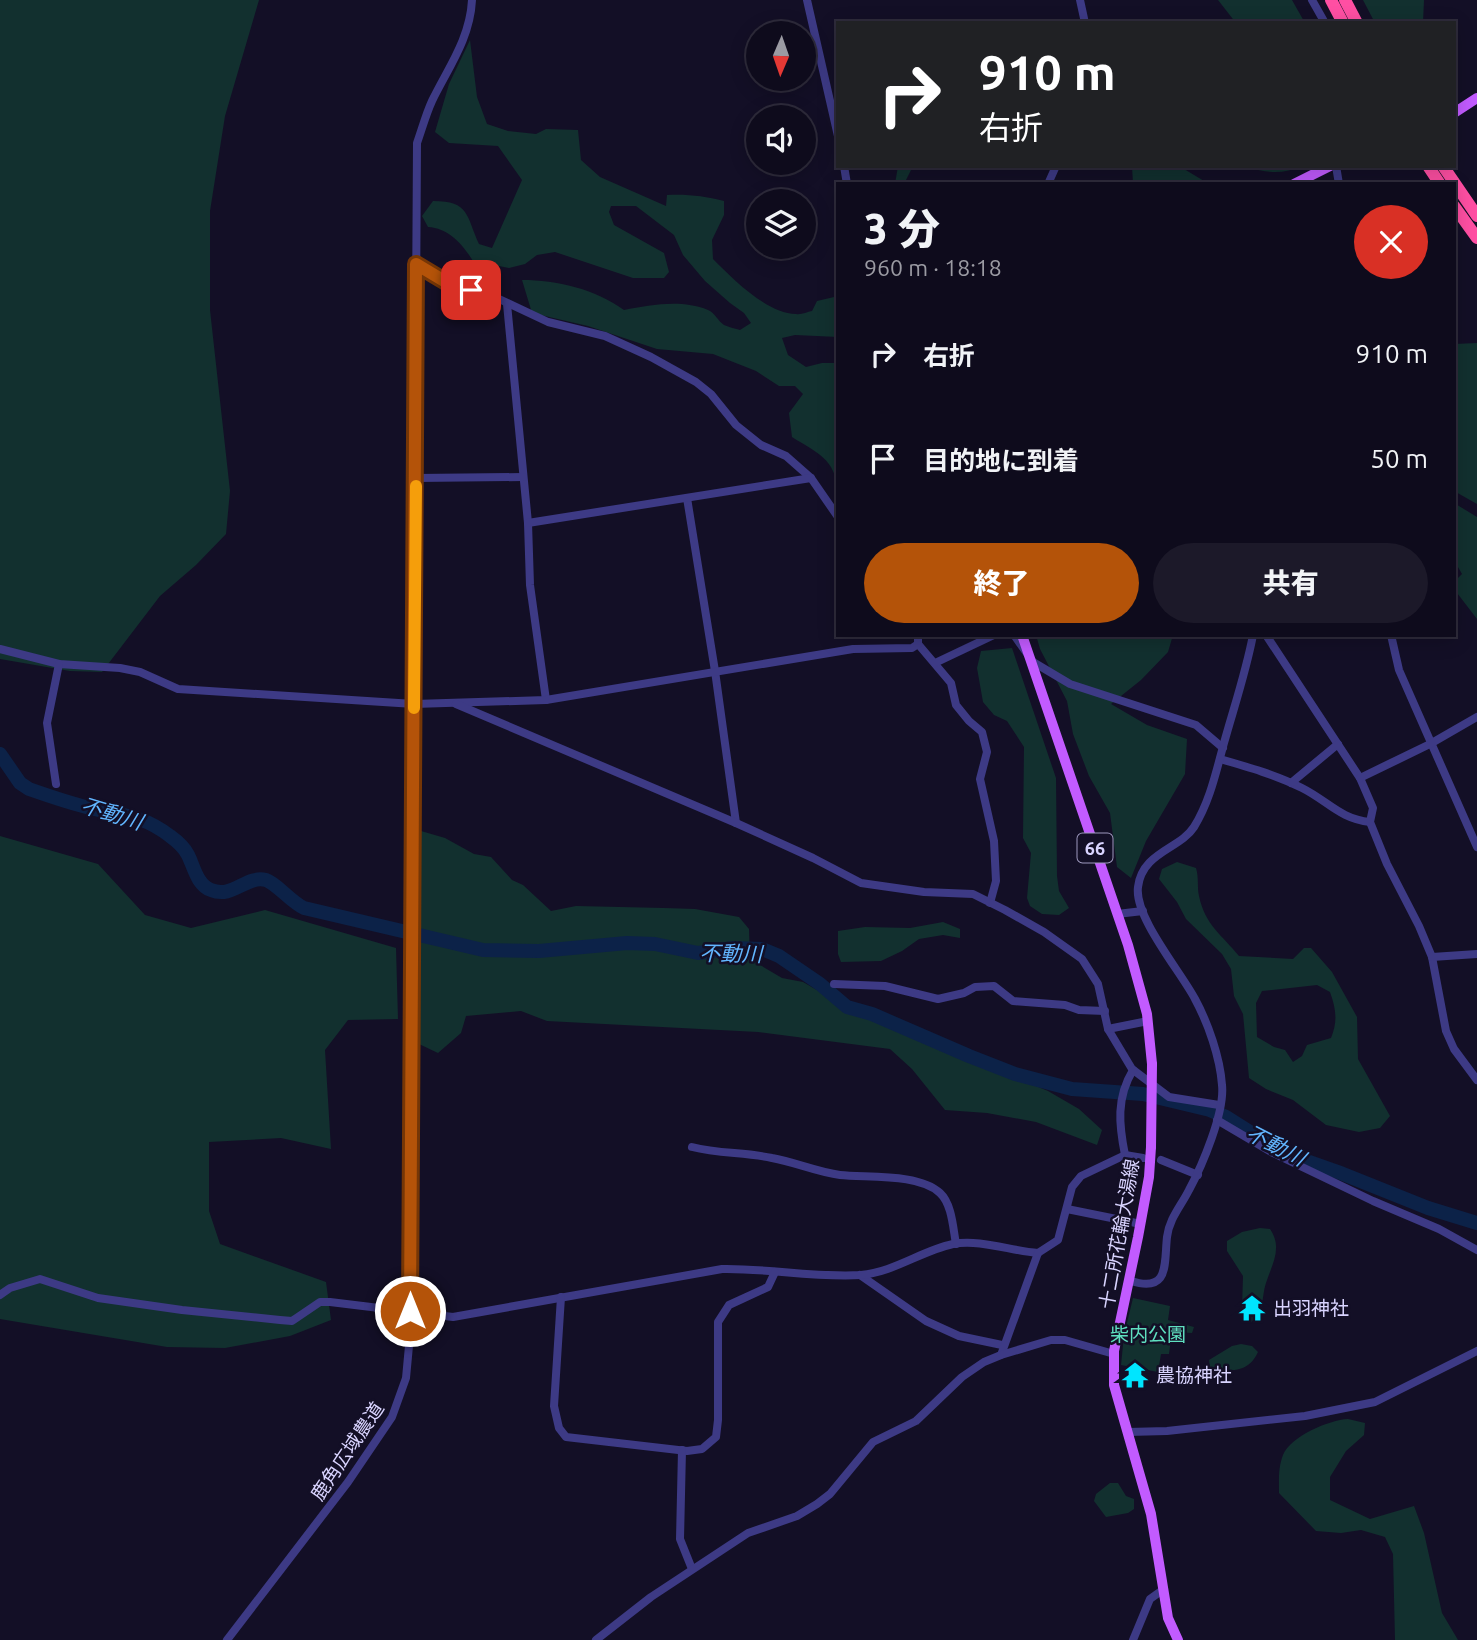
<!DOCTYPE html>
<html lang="ja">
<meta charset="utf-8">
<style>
:root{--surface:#0e0b1c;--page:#1c1929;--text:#f1f3f6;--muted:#9b9ba3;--line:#2e2b3b;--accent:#b45309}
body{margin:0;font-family:Ubuntu,"Noto Sans JP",sans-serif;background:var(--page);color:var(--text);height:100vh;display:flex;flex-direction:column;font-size:26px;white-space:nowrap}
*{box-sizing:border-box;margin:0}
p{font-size:23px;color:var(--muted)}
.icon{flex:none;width:38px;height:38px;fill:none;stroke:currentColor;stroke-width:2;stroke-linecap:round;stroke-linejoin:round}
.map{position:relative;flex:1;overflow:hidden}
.drawer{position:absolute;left:836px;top:182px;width:620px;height:455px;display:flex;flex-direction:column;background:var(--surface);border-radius:0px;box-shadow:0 4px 18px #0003,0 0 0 2px var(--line)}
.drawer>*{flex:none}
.hud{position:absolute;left:836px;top:21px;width:620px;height:147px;border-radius:0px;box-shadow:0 4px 18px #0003,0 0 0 2px var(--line);background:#202124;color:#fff;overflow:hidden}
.needle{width:46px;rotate:182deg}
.controls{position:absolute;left:746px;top:21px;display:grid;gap:14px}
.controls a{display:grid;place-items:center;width:70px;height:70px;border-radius:50%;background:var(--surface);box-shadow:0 4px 18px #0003,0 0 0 2px var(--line);font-size:35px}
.pin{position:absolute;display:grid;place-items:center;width:60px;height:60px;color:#fff;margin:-30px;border-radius:14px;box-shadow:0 4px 10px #0006}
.me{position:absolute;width:77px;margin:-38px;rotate:0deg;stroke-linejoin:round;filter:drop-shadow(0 0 5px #0008)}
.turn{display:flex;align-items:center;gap:24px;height:147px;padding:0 28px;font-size:32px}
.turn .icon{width:91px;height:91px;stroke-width:2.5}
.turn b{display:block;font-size:49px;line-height:60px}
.round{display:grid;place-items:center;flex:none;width:74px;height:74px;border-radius:37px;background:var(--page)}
.head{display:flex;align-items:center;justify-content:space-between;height:119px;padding:0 28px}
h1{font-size:42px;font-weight:800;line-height:52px}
.primary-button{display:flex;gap:14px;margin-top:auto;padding:14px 28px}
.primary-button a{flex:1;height:80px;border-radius:42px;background:var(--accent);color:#fff;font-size:28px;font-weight:800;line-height:80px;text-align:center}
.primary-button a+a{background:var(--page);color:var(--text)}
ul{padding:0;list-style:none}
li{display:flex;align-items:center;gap:21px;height:105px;padding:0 28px}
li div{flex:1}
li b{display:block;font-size:26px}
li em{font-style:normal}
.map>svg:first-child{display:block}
.green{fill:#12302f;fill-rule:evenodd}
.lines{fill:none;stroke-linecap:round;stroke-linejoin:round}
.river{stroke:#0c2248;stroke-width:14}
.minor{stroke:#3d3a85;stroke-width:8}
.major{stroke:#c25bff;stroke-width:10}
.highway{stroke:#ff4fa3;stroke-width:12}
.major-bridge{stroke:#c25bff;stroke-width:10}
.route-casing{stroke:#753606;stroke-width:18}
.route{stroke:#b45309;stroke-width:12}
.slow{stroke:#f59e0b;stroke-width:12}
.labels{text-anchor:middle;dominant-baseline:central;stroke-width:5;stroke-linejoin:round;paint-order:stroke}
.shield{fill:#130f26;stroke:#9e99be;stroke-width:2}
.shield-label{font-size:18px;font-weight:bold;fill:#d9d4ff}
.street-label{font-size:19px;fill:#d9d4ff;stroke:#130f26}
.poi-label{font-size:19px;fill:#d9d4ff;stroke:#130f26;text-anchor:start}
.park-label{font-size:19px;fill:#5fe0c0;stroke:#130f26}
.water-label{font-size:21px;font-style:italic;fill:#62b6ff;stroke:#130f26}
</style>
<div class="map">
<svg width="1477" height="1640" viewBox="0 0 1477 1640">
<rect width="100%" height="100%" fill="#130f26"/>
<g class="green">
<path d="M0,0H259L225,116L210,211V310L230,491L226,534L196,565L160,596L102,672L70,671L0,659Z"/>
<path d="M1218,0H1292L1305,23H1236Z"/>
<path d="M1363,0H1424L1423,23H1375Z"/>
<path d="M470,40L477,97L487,124L508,131L536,134L546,129L578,130L581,160L600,177L666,206L667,195C688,194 704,196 724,201V215L712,240L713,259C732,278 767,314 796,314C801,315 807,312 812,311L817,301L834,297L838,300V337L795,335L782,338L788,355L806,367L822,363H838V491C835,458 817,453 792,437L789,413L803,394L795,386H779L756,371L713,354L657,349L588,326L532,313L522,280C557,280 595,289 624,310C651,305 681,299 708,310C715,313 718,321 724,325C729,327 736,329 740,330L751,323L744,313L730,303L705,281L683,255L674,235L636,206H611L609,212L614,225L664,253L669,272L664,278H633L555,252L537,255L525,264L509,268L473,261C463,245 449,228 428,227L422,216L433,201C470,201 466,216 479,244L492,248L522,180L498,146L449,143L435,132L449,84Z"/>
<path d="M898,166H913L904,184H895Z"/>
<path d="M1132,166H1179L1209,184H1133Z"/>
<path d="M1244,166H1302C1283,175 1264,173 1244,166Z"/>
<path d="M1477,343V504L1454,491V344Z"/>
<path d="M1454,503L1477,517V619L1454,589V582L1462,574L1454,560Z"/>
<path d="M1036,635H1173L1168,652L1141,680L1111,704L1147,725L1187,739L1185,774L1146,841L1131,878L1117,867L1110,813L1089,776L1073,734L1067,701L1040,649Z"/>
<path d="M1012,648L1056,778L1057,876L1059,891L1069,908L1059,915L1042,914L1030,906L1027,898L1031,853L1023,838L1024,747L1007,721L994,715L983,702L977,668L981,651Z"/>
<path d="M421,831L445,838L474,854L491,857L512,880L523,885L551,911L576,906L664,908L695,909L739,917L749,929L750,959L782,978L803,982L843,1005L1048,1091L1079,1109L1102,1130L1097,1145L1036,1122L987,1113L945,1110L912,1069L890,1049L758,1032L547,1021L521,1011L466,1016L461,1033L438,1053L419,1044Z"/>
<path d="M0,836L98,864L145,915L191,928L265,910L396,948L398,1019L348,1020L325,1050L331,1149L281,1138L209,1142V1211L220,1244L326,1282L331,1320L290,1336L225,1348L167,1347L0,1319Z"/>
<path d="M1177,862L1196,868C1199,878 1197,887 1199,896C1205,925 1222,935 1239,956L1293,959L1304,948H1311L1332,972L1357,1017L1358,1059L1390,1116L1380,1128L1359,1132L1326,1125L1293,1100L1266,1089L1249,1078L1243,1014L1234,996L1231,969L1222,954L1186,919L1177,902L1159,879L1162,869ZM1317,985L1330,992C1336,1009 1338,1021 1331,1038L1307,1045L1302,1056L1293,1062L1285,1050L1274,1047L1257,1037L1256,1003L1262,991Z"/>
<path d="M943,922L960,929V938L943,935L919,939L902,951L881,961L841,962L838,954V931L865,927L910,928Z"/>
<path d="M1260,1228L1270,1229C1283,1248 1272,1264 1266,1283C1261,1298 1265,1313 1250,1323L1242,1308L1243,1276L1227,1251V1241L1242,1232Z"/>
<path d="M1133,1298L1170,1306L1168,1320L1194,1327L1192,1333L1172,1332L1169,1354H1161L1158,1372L1121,1365L1124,1335Z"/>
<path d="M1241,1344L1252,1346L1258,1352C1248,1373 1235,1369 1214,1372L1210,1368L1209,1360L1232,1346Z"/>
<path d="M1348,1419L1365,1423L1364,1435L1346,1451L1330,1477V1500L1370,1519L1414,1506L1424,1533L1442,1613L1458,1640H1395L1393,1554L1385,1537L1361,1530L1341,1533L1316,1531L1279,1493C1279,1480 1278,1468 1283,1455C1291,1436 1329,1420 1348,1419Z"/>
<path d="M1110,1483H1118L1126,1496L1134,1499V1509L1128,1513L1106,1517L1094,1501L1096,1494Z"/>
</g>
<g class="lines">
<path class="river" d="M0,754L20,783L29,789C49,796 69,803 90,808C123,816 141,814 170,836C177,841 184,847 188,855C194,867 197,885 211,890C233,899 246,875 266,880C276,883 291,902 304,908L483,950L539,951L627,943L655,944L698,953L734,948L762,949L779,956L820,984L847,1007L872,1014L969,1056L1015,1074L1072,1089L1143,1094L1210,1110L1226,1117L1275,1148L1304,1160L1338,1172L1428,1208L1477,1223"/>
<g class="minor">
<path d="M807,0L838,136"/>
<path d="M1080,0L1085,23"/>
<path d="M1312,0L1325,23"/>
<path d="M844,166L847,184"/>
<path d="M1336,166L1339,184"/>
<path d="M1048,184L1056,166"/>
<path d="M416,264L446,282L497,298L548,322L605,336L651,357L696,382L711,394L736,425L761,445L786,456L811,478L838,517"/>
<path d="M507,304L528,523L530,585L546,700"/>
<path d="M416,478L523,477"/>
<path d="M687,498L715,671L736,823"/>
<path d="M528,523L811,478"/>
<path d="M918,635V644L951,683L956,705L969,721L982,732L987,752L980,779L994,841L996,881L990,903"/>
<path d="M1014,635L1033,662L1070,684L1196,725L1223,748"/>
<path d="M1266,635L1360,778L1373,808L1370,822L1387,864L1419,926L1432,957L1446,1031L1454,1049L1477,1080"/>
<path d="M1391,635L1399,670L1477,847"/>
<path d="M0,649L59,664L120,668L140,672L178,689L414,704L546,700L853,649L912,648L918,644"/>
<path d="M935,663L994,635"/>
<path d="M456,704L736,823L813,858L861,883L924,892L973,894L1005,910L1044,932L1082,959L1098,984L1108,1029L1132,1069L1169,1097L1219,1105"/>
<path d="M1220,759C1248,767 1276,775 1302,788C1328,801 1340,819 1370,822"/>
<path d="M1360,778L1430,744L1477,717"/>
<path d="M1291,783L1338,744"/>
<path d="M56,784L47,723L59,664"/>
<path d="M1117,914L1143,911"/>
<path d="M1432,957L1477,954"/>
<path d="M834,984L885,986L938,999L964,993L975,987L994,986L1013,1001L1065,1005L1079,1010L1105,1011"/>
<path d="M1108,1029L1148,1021"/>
<path d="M1217,1120L1273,1153L1373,1201L1439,1229L1477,1250"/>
<path d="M692,1147C719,1154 745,1152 772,1158C795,1162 817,1172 840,1175C867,1178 919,1173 940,1193C952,1204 953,1228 956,1244"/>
<path d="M1125,1155C1119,1125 1116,1098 1133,1070"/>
<path d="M1161,1160L1198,1175"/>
<path d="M1067,1209L1141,1224"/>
<path d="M860,1275L926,1321L959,1336L1002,1345"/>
<path d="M1131,1281C1170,1293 1164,1264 1167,1237C1169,1219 1181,1206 1189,1190C1202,1166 1225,1112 1222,1085C1220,1057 1208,1023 1195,999C1181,972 1134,917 1138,887C1142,852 1180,849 1194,827C1210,801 1216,772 1224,743C1234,707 1246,672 1253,635"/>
<path d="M0,1295L10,1288L40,1279L98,1298L182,1310L280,1320L292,1321L320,1302H330L453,1317L722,1269C768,1268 814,1278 861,1275C894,1272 921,1251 953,1244C980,1239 1011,1251 1038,1253"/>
<path d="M561,1297L554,1406L559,1428L566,1437L687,1451L702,1449L716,1437L718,1420V1322L729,1305L768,1287L775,1272"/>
<path d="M1001,1355L1038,1253L1058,1240L1072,1187L1081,1176L1125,1155L1143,1158"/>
<path d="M1128,1432L1167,1431L1305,1416L1375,1402L1477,1351"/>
<path d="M682,1450L680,1539L692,1569"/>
<path d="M227,1640L348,1482L392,1417L406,1378L410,1335L417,143C422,129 426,114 432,101C448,68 470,39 472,0"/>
<path d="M596,1640L651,1597L748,1533L797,1516L817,1504L830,1494L873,1442L916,1421L962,1377L984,1362L1001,1355L1051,1340H1065L1114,1354"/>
<path d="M1133,1640L1150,1599L1164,1589"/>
</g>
<g class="major">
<path d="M1454,113L1477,98"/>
<path d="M1294,184L1330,166"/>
<path d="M1022,635L1128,945L1147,1014L1152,1064"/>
<path d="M1151,1147L1149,1177L1138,1237L1114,1351V1385L1151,1514L1168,1618L1178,1640"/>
</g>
<g class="highway">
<path d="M1331,0L1343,23"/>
<path d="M1345,0L1357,23"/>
<path d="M1428,166L1440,184"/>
<path d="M1443,166L1477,216"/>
<path d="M1454,206L1477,238"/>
</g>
<path class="major-bridge" d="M1151,1147L1152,1064"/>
</g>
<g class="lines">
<g class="route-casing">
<path id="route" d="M410,1311L416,264L446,282L471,290"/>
</g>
<use href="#route" class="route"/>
<path class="slow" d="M414,708L416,486"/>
</g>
<defs>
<g id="temple-bare" transform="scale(2.1)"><path d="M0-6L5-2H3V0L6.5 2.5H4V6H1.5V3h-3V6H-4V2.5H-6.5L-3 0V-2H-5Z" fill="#00e5ff" stroke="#130f26" stroke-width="2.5" paint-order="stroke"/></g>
</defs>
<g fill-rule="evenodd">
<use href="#temple-bare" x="1252" y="1308"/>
<use href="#temple-bare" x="1135" y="1375"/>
</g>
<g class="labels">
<rect class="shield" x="1077.5" y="833.5" width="35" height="29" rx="5"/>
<g class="shield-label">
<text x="1095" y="848">66</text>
</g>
<g class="street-label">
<text transform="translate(1119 1234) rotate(-80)">十二所花輪大湯線</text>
<text transform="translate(347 1451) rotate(-56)">鹿角広域農道</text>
</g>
<g class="poi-label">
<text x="1273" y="1308">出羽神社</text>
<text x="1156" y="1375">農協神社</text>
</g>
<g class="park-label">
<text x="1148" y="1334">柴内公園</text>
</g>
<g class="water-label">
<text transform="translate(112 813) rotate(17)">不動川</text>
<text transform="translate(731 953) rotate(1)">不動川</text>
<text transform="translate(1276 1145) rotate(27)">不動川</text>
</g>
</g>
</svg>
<div class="controls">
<a><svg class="needle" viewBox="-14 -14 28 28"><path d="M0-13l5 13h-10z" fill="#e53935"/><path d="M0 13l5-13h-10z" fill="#9b9ba3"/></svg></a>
<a><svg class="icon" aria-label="sound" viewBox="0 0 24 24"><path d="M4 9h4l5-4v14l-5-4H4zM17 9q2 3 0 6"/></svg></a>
<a><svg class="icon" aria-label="layers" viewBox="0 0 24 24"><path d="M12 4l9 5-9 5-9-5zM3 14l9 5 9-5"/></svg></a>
</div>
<div class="pin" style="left:471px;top:290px;background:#d93025"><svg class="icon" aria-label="arrive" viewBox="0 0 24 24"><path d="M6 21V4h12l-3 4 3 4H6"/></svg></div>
<svg class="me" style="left:410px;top:1311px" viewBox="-20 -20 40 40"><circle r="17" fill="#b45309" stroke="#fff" stroke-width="3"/><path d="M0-11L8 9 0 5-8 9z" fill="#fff"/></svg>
<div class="hud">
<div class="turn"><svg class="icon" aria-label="right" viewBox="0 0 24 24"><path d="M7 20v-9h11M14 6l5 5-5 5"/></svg><div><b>910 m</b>右折</div></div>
</div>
<section class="drawer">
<div class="head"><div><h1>3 分</h1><p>960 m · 18:18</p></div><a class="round" style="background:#d93025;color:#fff"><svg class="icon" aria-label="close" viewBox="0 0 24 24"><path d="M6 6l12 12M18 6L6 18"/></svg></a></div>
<ul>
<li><svg class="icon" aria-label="right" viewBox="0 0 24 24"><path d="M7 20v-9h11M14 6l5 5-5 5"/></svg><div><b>右折</b></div><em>910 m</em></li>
<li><svg class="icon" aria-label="arrive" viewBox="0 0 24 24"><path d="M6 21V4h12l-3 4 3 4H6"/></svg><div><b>目的地に到着</b></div><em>50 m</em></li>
</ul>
<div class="primary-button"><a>終了</a><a>共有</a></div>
</section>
</div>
